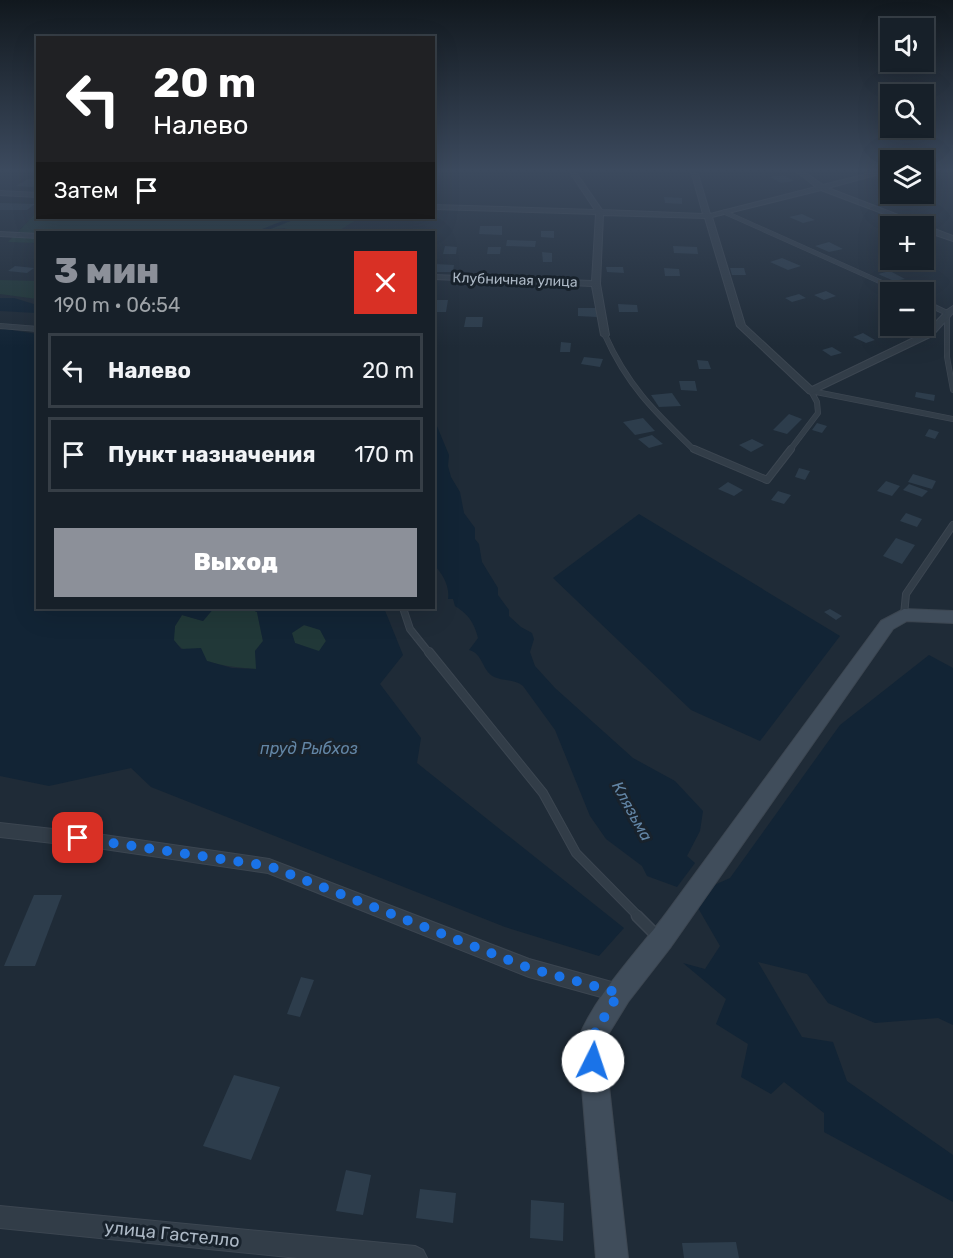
<!DOCTYPE html>
<html lang="ru">
<meta charset="utf-8">
<style>
:root{--surface:#172029;--page:#202831;--text:#f1f3f6;--muted:#9ea3a8;--line:#363e46;--accent:#8c9099}
body{margin:0;font-family:Rubik,sans-serif;background:var(--page);color:var(--text);height:100vh;display:flex;flex-direction:column;font-size:22px;white-space:nowrap}
*{box-sizing:border-box;margin:0}
p{font-size:20px;color:var(--muted)}
.icon{flex:none;width:33px;height:33px;fill:none;stroke:currentColor;stroke-width:2;stroke-linecap:round;stroke-linejoin:round}
.map{position:relative;flex:1;overflow:hidden}
.details{position:absolute;left:36px;top:231px;width:399px;height:378px;display:flex;flex-direction:column;background:var(--surface);border-radius:0px;box-shadow:0 6px 24px #0002,0 0 0 2px var(--line)}
.details>*{flex:none}
.banner{position:absolute;left:36px;top:36px;width:399px;height:183px;border-radius:0px;box-shadow:0 6px 24px #0002,0 0 0 2px var(--line);background:#202124;color:#fff;overflow:hidden}
.buttons{position:absolute;left:880px;top:18px;display:grid;gap:12px}
.buttons a{display:grid;place-items:center;width:54px;height:54px;border-radius:0px;background:var(--surface);box-shadow:0 6px 24px #0002,0 0 0 2px var(--line);font-size:30px}
.pin{position:absolute;display:grid;place-items:center;width:51px;height:51px;color:#fff;margin:-26px;border-radius:12px;box-shadow:0 3px 9px #0006}
.me{position:absolute;width:66px;margin:-33px;rotate:4deg;stroke-linejoin:round;filter:drop-shadow(0 0 4px #0008)}
.turn{display:flex;align-items:center;gap:21px;height:126px;padding:0 18px;font-size:27px}
.turn .icon{width:78px;height:78px;stroke-width:2.5}
.turn b{display:block;font-size:42px;line-height:51px}
.then{display:flex;align-items:center;height:57px;padding:0 18px;background:#0003;gap:12px;font-size:22px}
.round{display:grid;place-items:center;flex:none;width:63px;height:63px;border-radius:0px;background:var(--page)}
.overview{display:flex;align-items:center;justify-content:space-between;height:102px;padding:0 18px}
h1{font-size:36px;font-weight:800;line-height:45px;color:var(--accent)}
.primary-button{display:flex;gap:12px;margin-top:auto;padding:12px 18px}
.primary-button a{flex:1;height:69px;border-radius:0px;background:var(--accent);color:#fff;font-size:24px;font-weight:800;line-height:69px;text-align:center}
ul{padding:0;list-style:none}
li{display:flex;align-items:center;gap:18px;height:75px;margin:0 12px 9px;padding:0 6px;border:3px solid var(--line);border-radius:0px}
li div{flex:1}
li b{display:block;font-size:22px}
li em{font-style:normal}
.map>svg:first-child{display:block}
.green{fill:#213838}
.water{fill:#122435;fill-rule:evenodd}
.lines{fill:none;stroke-linecap:round;stroke-linejoin:round}
.stream{stroke:#122435;stroke-width:3}
.building{fill:#2d3d4c}
.lane-far4-casing{stroke:#3c4651;stroke-width:5}
.lane-far3-casing{stroke:#3c4651;stroke-width:6}
.lane-far2-casing{stroke:#3c4651;stroke-width:8}
.lane-far1-casing{stroke:#3c4651;stroke-width:10}
.lane-casing{stroke:#3c4651;stroke-width:13}
.street-casing{stroke:#3c4651;stroke-width:2}
.secondary-casing{stroke:#3c4651;stroke-width:2}
.lane-far4{stroke:#323d48;stroke-width:4}
.lane-far3{stroke:#323d48;stroke-width:4.5}
.lane-far2{stroke:#323d48;stroke-width:6}
.lane-far1{stroke:#323d48;stroke-width:8}
.lane{stroke:#323d48;stroke-width:10}
.street{fill:#323d48;fill-rule:evenodd}
.secondary{fill:#404d5b;fill-rule:evenodd}
.route{stroke:#1a73e8;stroke-width:10;stroke-dasharray:0 18}
.labels{text-anchor:middle;dominant-baseline:central;stroke-width:6;stroke-linejoin:round;paint-order:stroke}
.far-street-label{font-size:14px;fill:#acb8c5;stroke:#18222c}
.water-label{font-size:16px;font-style:italic;fill:#6386a6;stroke:#18222c}
.near-street-label{font-size:18px;fill:#acb8c5;stroke:#18222c}
</style>
<div class="map">
<svg width="953" height="1258" viewBox="0 0 953 1258">
<rect width="100%" height="100%" fill="#1f2b37"/>
<g class="green">
<path d="M37,212L38,218H359L337,232H290L285,228L246,231L248,232H38L37,243L8,242Z"/>
<path d="M0,280L37,281V299L0,294Z"/>
<path d="M214,608H248L257,612L263,641L255,651L257,669C228,667 193,663 173,640L175,626L182,615L203,621Z"/>
<path d="M304,625L320,629L326,641L319,652L295,643L291,633Z"/>
</g>
<g class="water">
<path d="M0,298H14L37,305V313L0,311Z"/>
<path d="M5,329L37,334L38,608H214L203,621L182,615L175,626L174,640L181,649L201,648L207,661L232,668L256,669L255,651L263,641L257,612L248,608H384L403,655L380,684L421,738L417,763L624,928L599,956L505,927L151,787L131,768L49,786L0,776V330ZM304,625L320,630L326,641L319,651L295,643L292,633Z"/>
<path d="M434,419L449,455L448,466L451,477L460,492L464,513L475,528V539L479,544L482,562L498,588V595L509,610V616L521,627L532,633L534,639L530,652L535,666L555,688L633,758L675,781L703,811L700,831L687,856L695,863L677,887L647,876L642,866L606,839L590,816L555,730L523,686C513,678 501,682 491,675C482,668 482,653 469,650L478,638C474,622 468,614 455,606L453,599H448C450,587 443,574 434,565Z"/>
<path d="M639,514L840,636L760,741L691,710L553,578Z"/>
<path d="M929,655L953,668V1025L938,1018L875,1023L828,1003L807,974L758,962L802,1037L833,1042L847,1081L953,1155V1202L824,1132V1113L784,1082L771,1094L741,1077L748,1044L716,1024L726,999L683,963L705,969L720,946L694,901L703,890L730,878L840,725Z"/>
</g>
<g class="lines">
<path class="stream" d="M259,232L294,218"/>
</g>
<g class="building">
<path d="M784,175L794,181L781,183L770,177Z"/>
<path d="M28,179L38,180V184L32,187L16,186Z"/>
<path d="M664,197L682,198V204L665,203Z"/>
<path d="M0,203L35,204L27,210H0Z"/>
<path d="M802,214L815,220L803,223L789,217Z"/>
<path d="M480,226H502V235L479,234Z"/>
<path d="M541,231H554V238L541,237Z"/>
<path d="M507,240L536,241L535,247L506,246Z"/>
<path d="M829,242L843,249L829,252L815,246Z"/>
<path d="M445,246L457,247L456,254H443Z"/>
<path d="M673,246L697,247L698,254L674,253Z"/>
<path d="M488,247H501L500,254H487Z"/>
<path d="M542,252L552,253V262H543Z"/>
<path d="M782,258L801,266L788,270L770,262Z"/>
<path d="M436,264L454,265L453,272H434Z"/>
<path d="M15,266L34,268L27,273L8,271Z"/>
<path d="M606,267H623L624,273L607,272Z"/>
<path d="M664,268L679,269L680,276H665Z"/>
<path d="M730,268H744L746,275H732Z"/>
<path d="M890,271L905,279L894,281L878,274Z"/>
<path d="M826,291L836,296L824,300L814,295Z"/>
<path d="M799,294L806,298L792,302L785,298Z"/>
<path d="M434,300H448L446,312H434Z"/>
<path d="M618,304L637,305L638,312H619Z"/>
<path d="M578,308H596L597,317L578,316Z"/>
<path d="M466,317H483L482,327H464Z"/>
<path d="M863,333L875,340L866,343L853,337Z"/>
<path d="M561,342L571,343L570,352H560Z"/>
<path d="M832,347L842,353L831,356L822,350Z"/>
<path d="M584,357L603,359L600,367L581,364Z"/>
<path d="M697,360L708,361L711,369H699Z"/>
<path d="M679,381H695L697,391L681,390Z"/>
<path d="M916,392L935,395L934,401L915,397Z"/>
<path d="M672,393L681,406L659,407L651,395Z"/>
<path d="M789,414L802,419L787,434L773,430Z"/>
<path d="M643,418L655,431L635,435L623,422Z"/>
<path d="M817,423L827,426L822,433L812,430Z"/>
<path d="M929,429L939,432L935,439L925,436Z"/>
<path d="M652,435L663,444L649,448L638,439Z"/>
<path d="M752,439L764,445L751,452L739,445Z"/>
<path d="M799,468L810,471L805,480L795,477Z"/>
<path d="M913,474L936,481L932,489L908,482Z"/>
<path d="M886,481L900,486L892,496L877,491Z"/>
<path d="M728,482L743,490L734,496L718,489Z"/>
<path d="M909,484L928,491L922,497L903,490Z"/>
<path d="M778,491L791,495L784,504L771,500Z"/>
<path d="M906,513L922,519L917,527L900,521Z"/>
<path d="M896,538L915,545L902,564L883,556Z"/>
<path d="M830,609L842,616L836,620L824,612Z"/>
<path d="M34,895H62L35,966H4Z"/>
<path d="M301,977L314,980L300,1017L287,1014Z"/>
<path d="M234,1075L280,1087L251,1160L203,1146Z"/>
<path d="M346,1170L371,1175L363,1215L336,1211Z"/>
<path d="M420,1189L456,1193L453,1223L416,1218Z"/>
<path d="M531,1200L564,1203L563,1241L530,1238Z"/>
<path d="M736,1242L739,1258H684L682,1243Z"/>
</g>
<g class="lines">
<g class="lane-far4-casing">
<path id="lane-far4" d="M724,212L903,292"/>
</g>
<g class="lane-far3-casing">
<g id="lane-far3">
<path d="M924,302L947,313V357L953,390"/>
<path d="M0,326L38,329"/>
<path d="M605,335C627,385 654,411 692,448L698,450"/>
<path d="M790,450L818,413L817,402L811,391L953,419"/>
</g>
</g>
<g class="lane-far2-casing">
<g id="lane-far2">
<path d="M694,449L767,480L791,449"/>
<path d="M403,608L410,629L430,654"/>
<path d="M904,615L906,594L953,525"/>
</g>
</g>
<g class="lane-far1-casing">
<path id="lane-far1" d="M429,652L543,793L576,853L639,917"/>
</g>
<g class="lane-casing">
<path id="lane" d="M637,916L657,936"/>
</g>
<g class="street-casing">
<g id="street">
<path d="M569,171H575L602,210L703,214L691,171H697L710,214L816,187L796,171H803L823,185L879,171H890L828,188L953,236V241L924,231V226H916L821,190L712,217L745,325L812,387L926,332L947,310L953,306V313L932,336L811,394L808,393L737,326L705,218L603,215L600,284L609,335L605,338L601,335L592,286L434,279V275L592,281L596,214L434,209V205L595,210Z"/>
<path d="M0,191L38,193V197L0,195Z"/>
<path d="M0,232L38,234V238L0,236Z"/>
<path d="M0,823L97,834L269,859L529,959L619,984L626,986L629,993L626,1000L619,1002L529,977L268,873L97,848L0,837Z"/>
<path d="M0,1206L415,1246L423,1250L427,1258H298L0,1228Z"/>
</g>
</g>
<g class="secondary-casing">
<path id="secondary" d="M904,609L953,611V623L907,621L893,629L670,948L628,1002L604,1041L628,1258H596L578,1039C598,990 639,951 670,908C740,813 810,717 881,621Z"/>
</g>
<use href="#lane-far4" class="lane-far4"/>
<use href="#lane-far3" class="lane-far3"/>
<use href="#lane-far2" class="lane-far2"/>
<use href="#lane-far1" class="lane-far1"/>
<use href="#lane" class="lane"/>
<use href="#street" class="street"/>
<use href="#secondary" class="secondary"/>
</g>
<linearGradient id="sky" x2="0" y2="1"><stop stop-color="#11181e"/><stop offset="0.49" stop-color="#3c4a5e"/><stop offset="1" stop-color="#3c4a5e" stop-opacity="0"/></linearGradient>
<rect width="953" height="347" fill="url(#sky)"/>
<g class="lines">
<path class="route" d="M78,838L269,866L529,968L619,993L591,1039L593,1061"/>
</g>
<g class="labels">
<g class="far-street-label">
<text transform="translate(515 280) rotate(2)">Клубничная улица</text>
</g>
<g class="water-label">
<text x="309" y="748">пруд Рыбхоз</text>
<text transform="translate(632 811) rotate(61)">Клязьма</text>
</g>
<g class="near-street-label">
<text transform="translate(172 1234) rotate(6)">улица Гастелло</text>
</g>
</g>
</svg>
<div class="buttons">
<a><svg class="icon" aria-label="sound" viewBox="0 0 24 24"><path d="M4 9h4l5-4v14l-5-4H4zM17 9q2 3 0 6"/></svg></a>
<a><svg class="icon" aria-label="search" viewBox="0 0 24 24"><circle cx="10" cy="10" r="6"/><path d="M15 15l6 6"/></svg></a>
<a><svg class="icon" aria-label="layers" viewBox="0 0 24 24"><path d="M12 4l9 5-9 5-9-5zM3 14l9 5 9-5"/></svg></a>
<a>+</a>
<a>−</a>
</div>
<div class="pin" style="left:78px;top:838px;background:#d93025"><svg class="icon" aria-label="arrive" viewBox="0 0 24 24"><path d="M6 21V4h12l-3 4 3 4H6"/></svg></div>
<svg class="me" style="left:593px;top:1061px" viewBox="-20 -20 40 40"><circle r="19" fill="#fff"/><path d="M0-13L10 11 0 6-10 11z" fill="#1a73e8"/></svg>
<div class="banner">
<div class="turn"><svg class="icon" aria-label="left" viewBox="0 0 24 24"><path d="M17 20v-9H6M10 6l-5 5 5 5"/></svg><div><b>20 m</b>Налево</div></div>
<div class="then">Затем<svg class="icon" aria-label="arrive" viewBox="0 0 24 24"><path d="M6 21V4h12l-3 4 3 4H6"/></svg></div>
</div>
<section class="details">
<div class="overview"><div><h1>3 мин</h1><p>190 m · 06:54</p></div><a class="round" style="background:#d93025;color:#fff"><svg class="icon" aria-label="close" viewBox="0 0 24 24"><path d="M6 6l12 12M18 6L6 18"/></svg></a></div>
<ul>
<li><svg class="icon" aria-label="left" viewBox="0 0 24 24"><path d="M17 20v-9H6M10 6l-5 5 5 5"/></svg><div><b>Налево</b></div><em>20 m</em></li>
<li><svg class="icon" aria-label="arrive" viewBox="0 0 24 24"><path d="M6 21V4h12l-3 4 3 4H6"/></svg><div><b>Пункт назначения</b></div><em>170 m</em></li>
</ul>
<div class="primary-button"><a>Выход</a></div>
</section>
</div>
